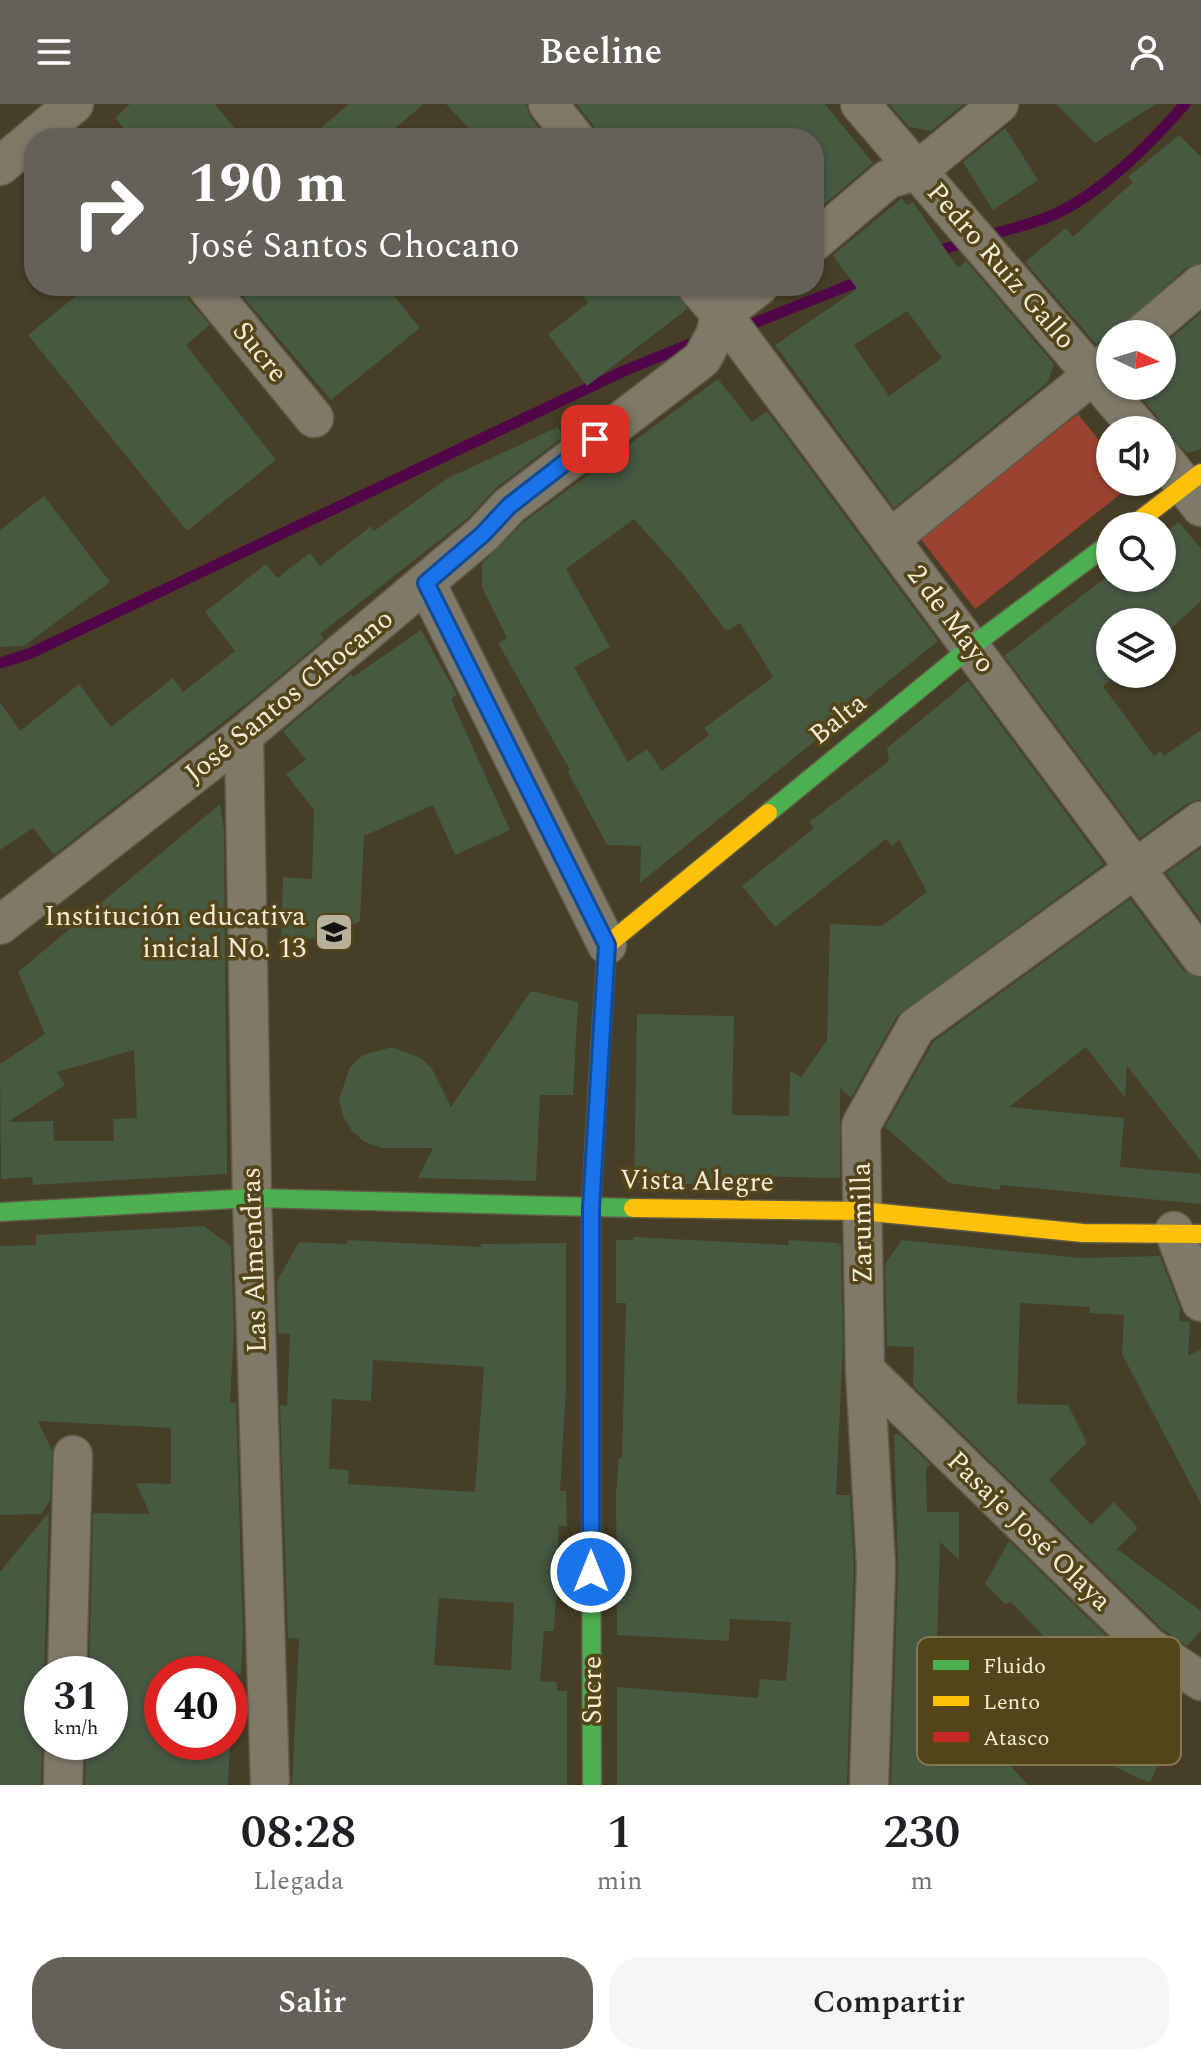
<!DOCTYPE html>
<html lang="es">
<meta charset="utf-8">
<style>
:root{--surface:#fff;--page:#f6f6f6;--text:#202124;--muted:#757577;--accent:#646158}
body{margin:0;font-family:Spectral,serif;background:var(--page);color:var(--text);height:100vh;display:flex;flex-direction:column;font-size:30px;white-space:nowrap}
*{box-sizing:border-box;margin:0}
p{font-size:26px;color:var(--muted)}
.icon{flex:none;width:44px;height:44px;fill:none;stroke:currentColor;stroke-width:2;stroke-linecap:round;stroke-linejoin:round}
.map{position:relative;height:1681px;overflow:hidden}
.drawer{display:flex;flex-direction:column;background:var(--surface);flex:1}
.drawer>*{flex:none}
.top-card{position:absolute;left:24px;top:24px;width:800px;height:168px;border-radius:32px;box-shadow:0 2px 6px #0004;background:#646158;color:#fff;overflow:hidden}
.needle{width:52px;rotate:94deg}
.buttons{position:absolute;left:1096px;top:216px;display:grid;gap:16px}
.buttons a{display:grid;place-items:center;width:80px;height:80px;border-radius:50%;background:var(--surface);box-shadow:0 2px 6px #0004;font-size:40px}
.speed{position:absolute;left:24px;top:1552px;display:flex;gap:16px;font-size:40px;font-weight:700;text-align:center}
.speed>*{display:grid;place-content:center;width:104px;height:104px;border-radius:50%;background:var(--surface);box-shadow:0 2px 6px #0004;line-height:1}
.speed small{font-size:20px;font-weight:400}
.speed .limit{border:12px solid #d22;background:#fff;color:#111}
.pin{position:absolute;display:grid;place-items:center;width:68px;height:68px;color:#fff;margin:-34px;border-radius:16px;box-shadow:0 4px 12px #0006}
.me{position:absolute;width:88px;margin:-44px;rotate:0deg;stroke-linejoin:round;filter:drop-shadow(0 0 6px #0008)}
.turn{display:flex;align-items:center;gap:28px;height:168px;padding:0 32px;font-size:36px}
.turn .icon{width:104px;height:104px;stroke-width:2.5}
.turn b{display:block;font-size:56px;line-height:68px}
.eta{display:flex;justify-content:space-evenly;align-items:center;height:136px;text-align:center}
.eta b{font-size:48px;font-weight:600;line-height:56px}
.action{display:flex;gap:16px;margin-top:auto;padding:16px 32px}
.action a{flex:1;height:92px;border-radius:32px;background:var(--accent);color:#fff;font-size:32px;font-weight:600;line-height:92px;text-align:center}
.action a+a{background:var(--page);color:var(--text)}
header{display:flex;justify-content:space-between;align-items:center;height:104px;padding:0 32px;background:var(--accent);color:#fff;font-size:36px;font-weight:600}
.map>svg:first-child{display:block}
.green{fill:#9b4230}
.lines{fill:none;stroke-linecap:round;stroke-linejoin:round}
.stream{stroke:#52064a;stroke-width:11}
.building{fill:#465941;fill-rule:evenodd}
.street-casing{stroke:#605a46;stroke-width:41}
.fast-casing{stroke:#605a46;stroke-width:21}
.slow-casing{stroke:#605a46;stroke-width:21}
.jam-casing{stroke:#605a46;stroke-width:21}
.street{stroke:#7e7968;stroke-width:38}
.fast{stroke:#4caf50;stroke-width:18}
.slow{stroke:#ffc107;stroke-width:18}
.jam{stroke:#c62828;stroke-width:18}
.route-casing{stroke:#114b97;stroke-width:20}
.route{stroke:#1a73e8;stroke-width:14}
.labels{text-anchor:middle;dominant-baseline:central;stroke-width:7;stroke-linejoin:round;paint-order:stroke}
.street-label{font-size:28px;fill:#f5edd6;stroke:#534519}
.poi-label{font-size:28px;fill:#f5edd6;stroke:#534519;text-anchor:end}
.key{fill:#534519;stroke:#847752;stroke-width:2}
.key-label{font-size:22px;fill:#f5edd6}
</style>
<header><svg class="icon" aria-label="menu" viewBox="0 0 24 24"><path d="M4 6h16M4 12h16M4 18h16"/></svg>Beeline<svg class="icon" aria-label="person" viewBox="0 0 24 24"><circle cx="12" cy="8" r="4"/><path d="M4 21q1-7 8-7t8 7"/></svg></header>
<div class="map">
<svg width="1201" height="1681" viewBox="0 0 1201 1681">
<rect width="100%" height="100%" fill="#463e26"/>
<path class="green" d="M1078,310L1110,350V378L1133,380L975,505L920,434Z"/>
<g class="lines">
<g class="stream">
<path d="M933,149C968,136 1004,128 1040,116C1094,98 1148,42 1185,0"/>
<path d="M739,225L865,175"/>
<path d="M0,559L29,550L626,266L700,236"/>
</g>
</g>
<g class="building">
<path d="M130,0H215L242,34H132L115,14Z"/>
<path d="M349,0H424L383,34H309Z"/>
<path d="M446,0H526L530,13L547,34H478Z"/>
<path d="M576,0H825L873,59L814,109V34H596L593,21Z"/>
<path d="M889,0H964L931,27L909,23Z"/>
<path d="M1056,0H1156L1095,39Z"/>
<path d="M1005,24L1038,76L993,106L963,58Z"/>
<path d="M1179,31L1201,53V159L1187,163L1121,223L1096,240L1025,158L1066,124L1073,133L1133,78L1128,73Z"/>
<path d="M902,94L907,101L913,98L958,164L966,157L1054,260L1048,278L894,404L775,241L857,185L833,151ZM907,207L942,254L889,292L854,241Z"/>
<path d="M88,182H185L189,196L210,221L186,241L276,356L187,427L28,231Z"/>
<path d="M234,182H386L420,224L331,296Z"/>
<path d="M574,182H675L687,205L587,282L548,230L588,199Z"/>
<path d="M1201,209V345L1187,349L1171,333L1162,331L1157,312L1131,282H1162V242Z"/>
<path d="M718,275L752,318L767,307L938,537L640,779L641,742L607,741L568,668L570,666L498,539L507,534L482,483V460L524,418ZM634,415L683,470L726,527L740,519L773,573L704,624L709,631L662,667L647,645L628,658L574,563L610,543L566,465Z"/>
<path d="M558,323L563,333L496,384L468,414L320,530L324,535L256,592L54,751L33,724L0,746V598L20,627L79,580L111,623L173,574L183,588L235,547L205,508L266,460L277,474L310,449L320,462L371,422L374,427L448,374Z"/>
<path d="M44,392L110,478L24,542L0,543V426Z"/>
<path d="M1179,418L1201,445V497L1162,533V518H1110V570H1118L1103,582L1154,652L1160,647L1164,652L1201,626V695L1188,699L1140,734L1004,552L1110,470V474H1162V430Z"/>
<path d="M421,526L457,591L451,595L510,726L455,751L433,701L364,732L360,817L330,835L281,833L283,773L312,775L314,706L286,670L306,656L283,627L351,570L353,573Z"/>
<path d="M968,577L1104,760L897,912L851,994L840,984V1074L739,1072V1081L634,1079L637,910L734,912L732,1011L789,1012L790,967L801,973L827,936L830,820L882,822L927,788L899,736L892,742L886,735L775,823L742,782L814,724L809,718L889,657L887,644Z"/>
<path d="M220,700L224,726L227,1070L33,1081L32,1073L1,1075L0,960L45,930L18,868ZM134,946L137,1014L113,1015L114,1037H54L53,1017L8,1018L65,981L57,968Z"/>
<path d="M1201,744V816L1166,769Z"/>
<path d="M1130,795L1183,866L1201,875V1057L1127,962L1125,994L1086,943L1009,1003L1124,1014L1120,1063L1201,1070V1100L1000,1081V1086L949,1079L885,1023L933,938Z"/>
<path d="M531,887L578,898L573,991H540L536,1077L418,1074L433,1044H382L365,1038L352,1027L343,1012L339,995L350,963L363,951L392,943L421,954L432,965L451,1003Z"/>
<path d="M204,1122L231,1142L234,1226L230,1299H236L243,1531L241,1570H162V1638H230L228,1681H85L86,1638H110V1570H89L93,1409L150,1410L136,1379L171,1380V1324L38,1317L52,1347L50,1397L41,1410L0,1411V1142L36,1141V1131Z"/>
<path d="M633,1133L788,1141L789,1136L838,1139L841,1142L843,1240L836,1391H850L854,1463L847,1681H617V1583L758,1594L760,1575L786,1577L791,1518L730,1515L729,1537L617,1531L616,1390L619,1354H622L626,1199H616V1136H633Z"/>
<path d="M348,1136L481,1143V1140L566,1139V1283L560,1387H566L567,1422H559L554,1527H544L540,1577L557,1578V1587H567V1681H292L299,1535L288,1534L280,1301L287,1302L290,1230L278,1229L277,1177L299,1138L347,1140ZM373,1256L484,1263L475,1388L348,1380L349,1366L329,1365L332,1295L371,1297ZM439,1494L514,1499L511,1566L434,1561Z"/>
<path d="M902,1136L1081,1154L1160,1152L1180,1204L1179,1217L1190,1218L1188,1252L1201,1245V1400L1122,1250L1124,1211L1089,1209L1090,1203L1020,1199L1017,1300L1068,1301L1087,1339L1049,1376L1091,1421L1114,1398L1138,1424L1117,1445L1201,1507V1526L1187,1542L1162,1525L913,1282L914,1243L887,1242L885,1160Z"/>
<path d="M894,1330H899L931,1361L926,1364L927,1408H959V1456L940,1438L936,1573L969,1574L968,1637L978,1626L1028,1681H891L898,1464Z"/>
<path d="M49,1408L41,1681H0V1468Z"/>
<path d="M1009,1437L1133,1558L1158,1575L1142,1592L1180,1608L1150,1679L1115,1663L1117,1658L1023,1578L1055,1544L1010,1497L1006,1501L985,1480Z"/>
</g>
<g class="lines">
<g class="street-casing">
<g id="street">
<path d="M548,0L575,34"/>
<path d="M860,0L1140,326"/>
<path d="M0,62L74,0"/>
<path d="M814,138L888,75L917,67L999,0"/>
<path d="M206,182L314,314"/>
<path d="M696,182L735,227L1201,853"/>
<path d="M1142,230L1201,180"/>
<path d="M1162,353L1201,403"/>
<path d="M890,435L1110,257"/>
<path d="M426,479L607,841"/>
<path d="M244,631L252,1094L270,1681"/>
<path d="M0,821L244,631L483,430L509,402L702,255L715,231L720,212L759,182"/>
<path d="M1174,1127L1201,1198"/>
<path d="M865,1266L1148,1542L1201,1577"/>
<path d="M67,1570L73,1351"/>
<path d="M63,1681L64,1638"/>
<path d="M869,1681L876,1463L865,1266L861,1021L916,923L1201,717"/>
</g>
</g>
<g class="fast-casing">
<g id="fast">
<path d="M768,709L972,542L1110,439"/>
<path d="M0,1108L252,1094L633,1104"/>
<path d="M591,1375L592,1681"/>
</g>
</g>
<g class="slow-casing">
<g id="slow">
<path d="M1132,422L1201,369"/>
<path d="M598,981L607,841L768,709"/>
<path d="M633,1104L861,1107L1083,1129L1201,1130"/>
</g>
</g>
<g class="jam-casing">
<path id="jam" d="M591,1375V1104L598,981"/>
</g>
<use href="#street" class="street"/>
<use href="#fast" class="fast"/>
<use href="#slow" class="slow"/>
<use href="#jam" class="jam"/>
</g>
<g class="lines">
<g class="route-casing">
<path id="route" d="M591,1468V1104L607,841L426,479L483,430L509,402L595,335"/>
</g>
<use href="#route" class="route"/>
</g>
<defs>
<g id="school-square" transform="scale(2)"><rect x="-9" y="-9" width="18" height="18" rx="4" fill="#b8b098" stroke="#534519"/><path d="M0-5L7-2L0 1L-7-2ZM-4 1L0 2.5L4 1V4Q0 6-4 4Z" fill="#111"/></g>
</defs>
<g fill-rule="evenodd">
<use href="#school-square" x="334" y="828"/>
</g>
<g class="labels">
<g class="street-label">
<text transform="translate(1001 162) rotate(49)">Pedro Ruiz Gallo</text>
<text transform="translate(260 248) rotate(51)">Sucre</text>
<text transform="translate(951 515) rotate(53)">2 de Mayo</text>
<text transform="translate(289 592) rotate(-39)">José Santos Chocano</text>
<text transform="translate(838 615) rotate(-39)">Balta</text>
<text transform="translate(697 1077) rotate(1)">Vista Alegre</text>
<text transform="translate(862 1119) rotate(-91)">Zarumilla</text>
<text transform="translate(254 1156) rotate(-92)">Las Almendras</text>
<text transform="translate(1029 1427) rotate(44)">Pasaje José Olaya</text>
<text transform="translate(592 1586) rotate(-90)">Sucre</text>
</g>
<g class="poi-label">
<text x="306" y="812">Institución educativa<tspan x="306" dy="32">inicial No. 13</tspan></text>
</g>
</g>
<rect x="917" y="1533" width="264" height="128" rx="12" class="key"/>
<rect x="933" y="1556" width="36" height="10" fill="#4caf50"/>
<rect x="933" y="1592" width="36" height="10" fill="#ffc107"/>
<rect x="933" y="1628" width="36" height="10" fill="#c62828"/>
<g class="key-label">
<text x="983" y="1569">Fluido</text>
<text x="983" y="1605">Lento</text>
<text x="983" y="1641">Atasco</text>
</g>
</svg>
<div class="buttons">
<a><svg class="needle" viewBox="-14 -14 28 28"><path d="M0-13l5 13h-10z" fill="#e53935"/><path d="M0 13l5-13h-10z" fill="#757577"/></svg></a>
<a><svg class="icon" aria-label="sound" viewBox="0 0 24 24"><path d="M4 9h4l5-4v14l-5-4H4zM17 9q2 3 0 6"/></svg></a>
<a><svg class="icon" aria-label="search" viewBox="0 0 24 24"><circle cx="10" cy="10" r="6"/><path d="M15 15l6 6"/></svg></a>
<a><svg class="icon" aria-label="layers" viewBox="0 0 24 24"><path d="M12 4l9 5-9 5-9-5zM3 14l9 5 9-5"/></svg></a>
</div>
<div class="speed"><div>31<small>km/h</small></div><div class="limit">40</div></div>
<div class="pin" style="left:595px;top:335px;background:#d93025"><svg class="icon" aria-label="arrive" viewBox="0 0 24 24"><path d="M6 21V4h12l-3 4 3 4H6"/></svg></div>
<svg class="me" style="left:591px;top:1468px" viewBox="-20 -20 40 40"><circle r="17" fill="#1a73e8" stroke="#fff" stroke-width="3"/><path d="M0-11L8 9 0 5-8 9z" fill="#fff"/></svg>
<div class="top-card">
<div class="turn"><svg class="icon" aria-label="right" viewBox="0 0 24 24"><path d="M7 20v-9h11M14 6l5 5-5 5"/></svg><div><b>190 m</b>José Santos Chocano</div></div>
</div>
</div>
<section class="drawer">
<div class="eta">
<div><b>08:28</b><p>Llegada</p></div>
<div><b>1</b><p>min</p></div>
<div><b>230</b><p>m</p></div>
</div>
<div class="action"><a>Salir</a><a>Compartir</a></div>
</section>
